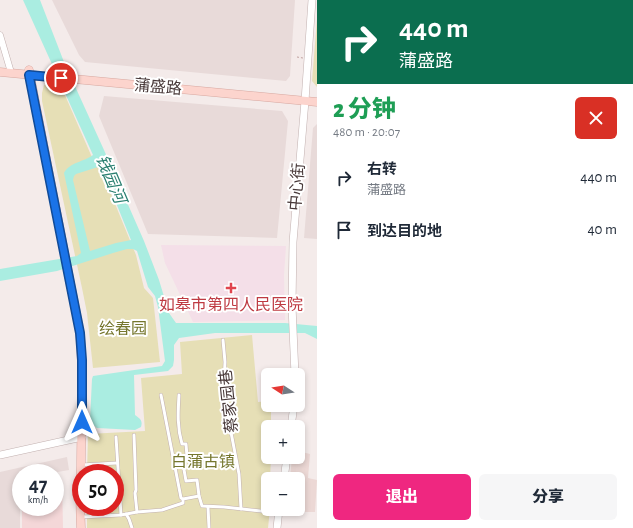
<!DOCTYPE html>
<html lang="zh">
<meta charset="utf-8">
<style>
:root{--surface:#fff;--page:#f6f6f7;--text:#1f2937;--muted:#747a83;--accent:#ef2780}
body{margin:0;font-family:"Alegreya Sans","Noto Sans SC",sans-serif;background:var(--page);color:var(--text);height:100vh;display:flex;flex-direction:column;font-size:15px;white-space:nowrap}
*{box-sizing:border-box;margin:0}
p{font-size:13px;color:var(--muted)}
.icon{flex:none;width:22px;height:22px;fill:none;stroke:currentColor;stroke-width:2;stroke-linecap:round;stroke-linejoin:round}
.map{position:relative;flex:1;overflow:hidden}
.drawer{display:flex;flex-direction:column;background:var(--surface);width:316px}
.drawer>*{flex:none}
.guide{background:#0b6e4f;color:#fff;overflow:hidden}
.needle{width:26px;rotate:282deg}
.controls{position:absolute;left:261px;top:368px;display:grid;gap:8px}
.controls a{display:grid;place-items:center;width:44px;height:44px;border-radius:6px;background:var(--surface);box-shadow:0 2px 6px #0003;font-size:20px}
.speed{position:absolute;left:12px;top:464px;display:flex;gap:8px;font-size:20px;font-weight:700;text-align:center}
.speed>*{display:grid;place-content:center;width:52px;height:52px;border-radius:50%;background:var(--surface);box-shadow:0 2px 6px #0003;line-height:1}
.speed small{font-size:10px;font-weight:400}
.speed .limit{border:6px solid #d22;background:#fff;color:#111}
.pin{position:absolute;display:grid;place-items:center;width:34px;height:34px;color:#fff;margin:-17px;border:2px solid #fff;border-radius:50%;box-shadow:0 1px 4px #0007}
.me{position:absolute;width:44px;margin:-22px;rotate:0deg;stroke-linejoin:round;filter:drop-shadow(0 0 3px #0008)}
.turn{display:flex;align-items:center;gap:14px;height:84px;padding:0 16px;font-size:18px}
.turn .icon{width:52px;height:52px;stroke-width:2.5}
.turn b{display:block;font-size:28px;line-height:34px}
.round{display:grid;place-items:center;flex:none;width:42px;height:42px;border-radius:6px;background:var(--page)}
.summary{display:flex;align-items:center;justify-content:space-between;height:68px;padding:0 16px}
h1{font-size:24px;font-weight:800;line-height:30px;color:#1e9e55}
.cta{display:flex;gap:8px;margin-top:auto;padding:8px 16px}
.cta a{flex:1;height:46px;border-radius:6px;background:var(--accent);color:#fff;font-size:16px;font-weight:800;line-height:46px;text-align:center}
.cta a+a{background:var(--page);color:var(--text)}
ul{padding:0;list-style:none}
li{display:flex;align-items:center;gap:12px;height:52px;padding:0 16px}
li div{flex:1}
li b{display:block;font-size:15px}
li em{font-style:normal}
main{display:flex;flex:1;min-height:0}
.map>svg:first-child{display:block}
.residential{fill:#e8dad9}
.commercial{fill:#f4d7d8}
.education{fill:#ecd8d5}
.medical{fill:#f4dfe8}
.green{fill:#e6dfb6}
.water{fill:#aaede1;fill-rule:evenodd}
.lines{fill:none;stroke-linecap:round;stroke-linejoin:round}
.service-casing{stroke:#c2b1b0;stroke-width:4}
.minor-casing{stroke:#c2b1b0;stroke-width:7}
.tertiary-casing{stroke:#c2b1b0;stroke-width:8}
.secondary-casing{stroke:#d7a8a1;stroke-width:9}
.path{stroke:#c0a19f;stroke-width:1;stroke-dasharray:2 2;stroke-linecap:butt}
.service{stroke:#fff;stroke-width:3}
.minor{stroke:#fff;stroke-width:6}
.tertiary{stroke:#fff;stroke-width:7}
.secondary{stroke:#fcd4cd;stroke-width:8}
.route-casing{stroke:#114b97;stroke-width:10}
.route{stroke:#1a73e8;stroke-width:7}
.health-dot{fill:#e0444e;stroke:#fff;stroke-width:1.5}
.labels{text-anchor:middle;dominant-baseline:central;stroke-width:4;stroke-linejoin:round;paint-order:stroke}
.street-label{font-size:16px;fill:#483939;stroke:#fff}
.health-label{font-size:16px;fill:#be3a42;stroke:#fff}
.park-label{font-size:16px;fill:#76772e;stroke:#fff}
.water-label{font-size:17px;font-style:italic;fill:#2b8071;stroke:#fff}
</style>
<main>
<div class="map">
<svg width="317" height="528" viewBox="0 0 317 528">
<rect width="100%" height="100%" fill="#f4ebea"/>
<g class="residential">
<path d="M52,0H295L290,76L286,81L85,62L79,55Z"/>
<path d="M104,96L282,111L288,121L277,238L148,234L99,116Z"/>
<path d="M317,124V239L304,238L313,128Z"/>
<path d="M67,457L69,470L52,473H21V478L20,479V528H0V472Z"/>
</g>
<path class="commercial" d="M55,479H62L63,528H22V507H55Z"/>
<path class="education" d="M298,451L310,454L308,478L317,480L315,512H285L286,509H298V479H290L292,457H298Z"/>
<path class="medical" d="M161,245L286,246L284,275L285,320L193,322L165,263Z"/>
<g class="green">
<path d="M317,19V87L312,81Z"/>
<path d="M50,83L61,86L91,155L102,172L136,255L144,288L153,298L160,362L93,368L87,313L82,288L42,101V93L44,85Z"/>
<path d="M252,335L258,402L268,401V405H271V427H268V457H271L270,479H268V509H270L268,528H87V507H115V473H87L88,434L145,431L141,378L182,374L180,342Z"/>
</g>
<path class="water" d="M23,0H40L64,62L104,150L144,241L159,280L169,313L176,323H285L317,326V339L305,333H215L179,338L174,345V360L173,366L168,371L134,375L135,415C140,419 143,420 141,427L135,430L97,428L91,423L90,420L92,379L93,376L162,366L165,361L158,307L155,296L148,287L137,251L133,249H127L113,253L57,271L0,281V269L77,256L81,253L64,173C70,162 84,162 93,155ZM98,167L102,168L131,240L116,243L90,251L73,180L74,176L76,174Z"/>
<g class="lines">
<g class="service-casing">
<g id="service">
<path d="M223,340L225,362L224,383L226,406L239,474L241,509"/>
<path d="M161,395L181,498L183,499"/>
<path d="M179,395C178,412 177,427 182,444H186L187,457L183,464L186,481L197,480L199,496L202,506L224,507L279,513"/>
<path d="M134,435L136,490L135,493L137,512"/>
<path d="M116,437L121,515"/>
<path d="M81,465L117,463"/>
<path d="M208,507L209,528"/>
<path d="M126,514L129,519L132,528"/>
<path d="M81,517L121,515L137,512L162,510L183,503V499L199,496"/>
</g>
</g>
<g class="minor-casing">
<path id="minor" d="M0,35L10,69"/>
</g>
<g class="tertiary-casing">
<g id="tertiary">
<path d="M295,375L292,306L293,242L305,101L312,0"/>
<path d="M291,427L294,405"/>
<path d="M0,455L82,437"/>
<path d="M284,479L287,457"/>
<path d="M277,528L279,509"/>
</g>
</g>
<g class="secondary-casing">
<g id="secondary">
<path d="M29,70L80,333C84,377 81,422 81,466C80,487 80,507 81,528"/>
<path d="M0,72L317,102"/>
</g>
</g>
<path class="path" d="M297,57L303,58"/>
<use href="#service" class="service"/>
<use href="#minor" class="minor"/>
<use href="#tertiary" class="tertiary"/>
<use href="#secondary" class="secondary"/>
</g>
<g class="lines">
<g class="route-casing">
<path id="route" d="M61,78L29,75L80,333L82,360V422"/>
</g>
<use href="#route" class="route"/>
</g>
<path class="health-dot" d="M229 282h4v4h4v4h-4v4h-4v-4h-4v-4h4z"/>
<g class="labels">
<g class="street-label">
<text transform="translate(158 87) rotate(5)">蒲盛路</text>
<text transform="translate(297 187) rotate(-85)">中心街</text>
<text transform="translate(229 401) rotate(-96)">蔡家园巷</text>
</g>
<g class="health-label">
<text x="231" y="305">如皋市第四人民医院</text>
</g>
<g class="park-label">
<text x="123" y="329">绘春园</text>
<text x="203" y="462">白蒲古镇</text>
</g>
<g class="water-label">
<text transform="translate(111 179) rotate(67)">钱园河</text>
</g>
</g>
</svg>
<div class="controls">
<a><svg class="needle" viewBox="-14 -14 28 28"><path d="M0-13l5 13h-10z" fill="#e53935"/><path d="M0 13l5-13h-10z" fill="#747a83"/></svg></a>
<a>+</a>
<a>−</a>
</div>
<div class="speed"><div>47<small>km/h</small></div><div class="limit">50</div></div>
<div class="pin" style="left:61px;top:78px;background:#d93025"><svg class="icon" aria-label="arrive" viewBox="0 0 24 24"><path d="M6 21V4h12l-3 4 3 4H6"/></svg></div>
<svg class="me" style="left:82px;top:422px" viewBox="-20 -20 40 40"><path d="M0-17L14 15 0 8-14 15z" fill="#1a73e8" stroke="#fff" stroke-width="4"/></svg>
</div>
<section class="drawer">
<div class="guide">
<div class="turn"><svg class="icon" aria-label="right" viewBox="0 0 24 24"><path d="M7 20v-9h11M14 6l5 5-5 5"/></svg><div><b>440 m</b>蒲盛路</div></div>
</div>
<div class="summary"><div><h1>2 分钟</h1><p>480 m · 20:07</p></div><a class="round" style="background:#d93025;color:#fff"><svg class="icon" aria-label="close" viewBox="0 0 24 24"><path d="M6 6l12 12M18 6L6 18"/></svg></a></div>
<ul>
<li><svg class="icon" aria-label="right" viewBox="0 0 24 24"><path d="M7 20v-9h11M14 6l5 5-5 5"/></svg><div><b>右转</b><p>蒲盛路</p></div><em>440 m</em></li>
<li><svg class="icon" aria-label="arrive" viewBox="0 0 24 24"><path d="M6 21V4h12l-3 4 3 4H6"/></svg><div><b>到达目的地</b></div><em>40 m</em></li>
</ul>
<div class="cta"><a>退出</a><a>分享</a></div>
</section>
</main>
